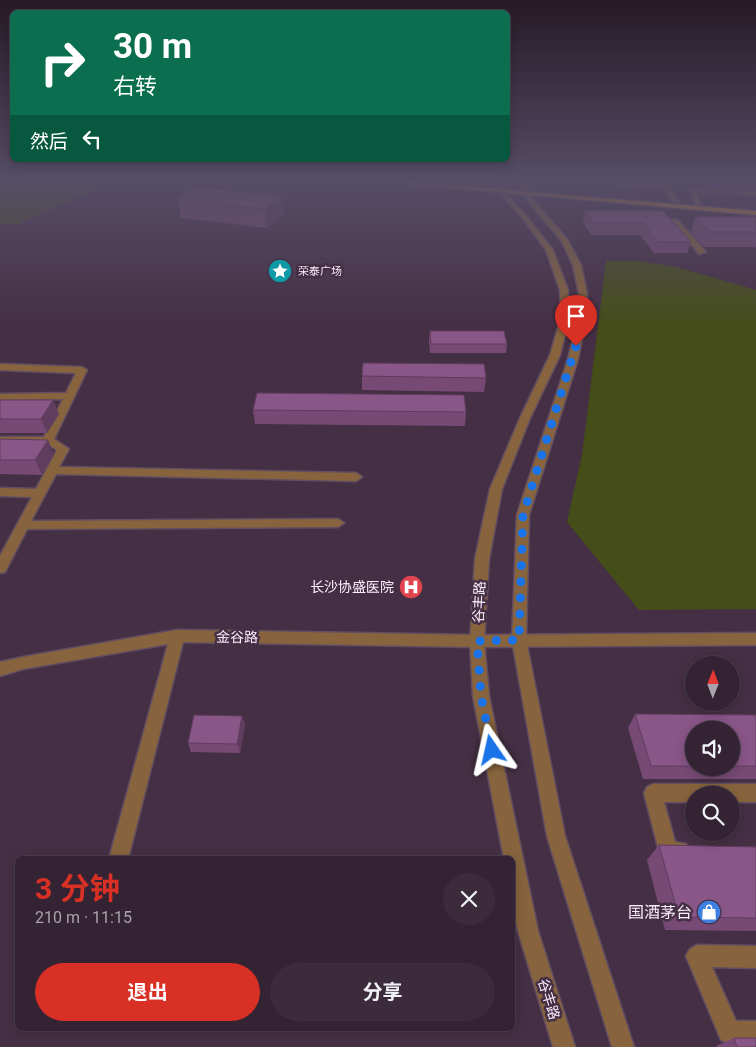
<!DOCTYPE html>
<html lang="zh">
<meta charset="utf-8">
<style>
:root{--surface:#342333;--page:#3c2b3b;--text:#f1f3f6;--muted:#a9a4ac;--line:#4e404e;--accent:#d93025}
body{margin:0;font-family:Roboto,"Noto Sans SC",sans-serif;background:var(--page);color:var(--text);height:100vh;display:flex;flex-direction:column;font-size:19px;white-space:nowrap}
*{box-sizing:border-box;margin:0}
p{font-size:16px;color:var(--muted)}
.icon{flex:none;width:28px;height:28px;fill:none;stroke:currentColor;stroke-width:2;stroke-linecap:round;stroke-linejoin:round}
.map{position:relative;flex:1;overflow:hidden}
.details{position:absolute;left:15px;top:856px;width:500px;height:175px;display:flex;flex-direction:column;background:var(--surface);border-radius:8px;box-shadow:0 2px 12px #0003,0 0 0 1px var(--line)}
.details>*{flex:none}
.top-card{position:absolute;left:10px;top:10px;width:500px;height:152px;border-radius:8px;box-shadow:0 2px 12px #0003,0 0 0 1px var(--line);background:#0b6e4f;color:#fff;overflow:hidden}
.needle{width:32px;rotate:1deg}
.fabs{position:absolute;left:685px;top:656px;display:grid;gap:10px}
.fabs a{display:grid;place-items:center;width:55px;height:55px;border-radius:50%;background:var(--surface);box-shadow:0 2px 12px #0003,0 0 0 1px var(--line);font-size:25px}
.pin{position:absolute;display:grid;place-items:center;width:42px;height:42px;color:#fff;margin:-51px -21px;border-radius:50% 50% 50% 0;rotate:-45deg;box-shadow:0 0 5px #0007}
.pin .icon{rotate:45deg}
.me{position:absolute;width:55px;margin:-28px;rotate:349deg;stroke-linejoin:round;filter:drop-shadow(0 0 4px #0008)}
.turn{display:flex;align-items:center;gap:18px;height:105px;padding:0 20px;font-size:22px}
.turn .icon{width:65px;height:65px;stroke-width:2.5}
.turn b{display:block;font-size:35px;line-height:42px}
.then{display:flex;align-items:center;height:48px;padding:0 20px;background:#0003;gap:10px;font-size:19px}
.round{display:grid;place-items:center;flex:none;width:52px;height:52px;border-radius:26px;background:var(--page)}
.head{display:flex;align-items:center;justify-content:space-between;height:85px;padding:0 20px}
h1{font-size:30px;font-weight:700;line-height:38px;color:var(--accent)}
.action{display:flex;gap:10px;margin-top:auto;padding:10px 20px}
.action a{flex:1;height:58px;border-radius:30px;background:var(--accent);color:#fff;font-size:20px;font-weight:700;line-height:58px;text-align:center}
.action a+a{background:var(--page);color:var(--text)}
.map>svg:first-child{display:block}
.green{fill:#454d19}
.lines{fill:none;stroke-linecap:round;stroke-linejoin:round}
.minor-casing{stroke:#624d61;stroke-width:3}
.tertiary-casing{stroke:#624d61;stroke-width:3}
.primary-casing{stroke:#624d61;stroke-width:3}
.minor{fill:#87643d;fill-rule:evenodd}
.tertiary{fill:#87643d;fill-rule:evenodd}
.primary{fill:#d58d31;fill-rule:evenodd}
.wall{fill:#764a75;fill-rule:evenodd}
.shaded-wall{fill:#603c5f}
.building{fill:#895688;stroke:#603c5f}
.route{stroke:#1a73e8;stroke-width:9;stroke-dasharray:0 16.2}
.labels{text-anchor:middle;dominant-baseline:central;stroke-width:5;stroke-linejoin:round;paint-order:stroke}
.far-poi-label{font-size:11px;fill:#fbecfa;stroke:#452f44;text-anchor:start}
.poi-label{font-size:14px;fill:#fbecfa;stroke:#452f44;text-anchor:end}
.street-label{font-size:14px;fill:#fbecfa;stroke:#452f44}
.near-poi-label{font-size:16px;fill:#fbecfa;stroke:#452f44;text-anchor:end}
</style>
<div class="map">
<svg width="756" height="1047" viewBox="0 0 756 1047">
<rect width="100%" height="100%" fill="#452f44"/>
<g class="green">
<path d="M0,181H115L18,224H0Z"/>
<path d="M606,261H639L676,267L756,290V609L639,610L567,522L582,455Z"/>
</g>
<g class="lines">
<g class="minor-casing">
<g id="minor">
<path d="M586,181L658,184L670,188L679,202L674,203L666,190L658,188Z"/>
<path d="M702,187L756,191V195L702,191L696,192L701,204L696,205L690,191Z"/>
<path d="M653,218L678,220L706,252L699,254L674,223L655,221L653,220Z"/>
<path d="M0,364L82,367L87,370L54,439L69,449L59,467L356,473L362,477L356,481L56,474L31,521L338,519L344,523L338,527L27,529L5,572L0,573V556L32,497L0,496V488L36,489L57,450L46,443H0V437H44L63,399L0,400V394L66,393L76,373L0,370Z"/>
<path d="M177,630L477,635L756,633V645L477,647L183,642L128,859H109L168,644L23,669L0,676V662L23,657Z"/>
<path d="M653,784H756V802H731V795H694V802H664L675,842L686,844L688,851L686,858C677,861 670,861 661,858L659,851L644,793L647,787Z"/>
<path d="M697,945L756,946V968L712,967L736,1021H756V1043H729L721,1040L686,956L690,949Z"/>
</g>
</g>
<g class="tertiary-casing">
<g id="tertiary">
<path d="M496,181H502L505,192L528,218L553,250L568,290L569,318L560,355L530,418L502,489L489,559L484,641L489,696L538,931L575,1047H553L518,931L512,903V859H504L473,696L470,641L475,559L490,489L520,418L550,355L561,318L560,290L546,250L524,220L500,193Z"/>
<path d="M516,181H522L535,202L567,239L581,265L587,294L586,319L578,359L529,515L526,640L565,836L634,1047H612L547,836L512,640L517,515L568,359L578,319L579,294L573,265L561,240L530,204Z"/>
</g>
</g>
<g class="primary-casing">
<path id="primary" d="M374,181H399L756,211V215Z"/>
</g>
<use href="#minor" class="minor"/>
<use href="#tertiary" class="tertiary"/>
<use href="#primary" class="primary"/>
</g>
<g class="wall">
<path d="M629,181H660V182L632,183Z"/>
<path d="M700,181H756V192L702,188Z"/>
<path d="M282,196L284,215L267,228L181,218L177,199Z"/>
<path d="M585,211H663L691,242L687,253H654L640,235H591L583,222Z"/>
<path d="M695,217H756V248L755,247H704L691,232Z"/>
<path d="M430,331L507,344L506,353H430L429,340Z"/>
<path d="M362,376L486,378L484,392L362,390Z"/>
<path d="M0,400H53L59,414L47,433H0Z"/>
<path d="M253,410L466,412L465,426L255,424Z"/>
<path d="M0,439L54,454L42,475L0,474Z"/>
<path d="M635,714L756,715V779H643L628,728ZM694,730H731V768H694Z"/>
<path d="M242,716L245,725L240,753L191,752L188,743Z"/>
<path d="M659,845L756,847V931L665,930L647,860Z"/>
<path d="M734,1038L756,1047H717L716,1046Z"/>
</g>
<g class="shaded-wall">
<path d="M282,196L284,215L267,228L265,209Z"/>
<path d="M53,400L59,414L47,433L41,419Z"/>
<path d="M48,440L54,454L42,475L35,460Z"/>
<path d="M242,716L245,725L240,753L237,744Z"/>
</g>
<g class="building">
<path d="M193,187L282,196L265,209L177,199Z"/>
<path d="M585,211H663L691,242H658L643,223H594Z"/>
<path d="M695,217H756V232H710Z"/>
<path d="M430,331H504L507,344H431Z"/>
<path d="M363,363L484,364L486,378L362,376Z"/>
<path d="M257,393L464,395L466,412L253,410Z"/>
<path d="M0,400H53L41,419H0Z"/>
<path d="M0,439L48,440L35,460H0Z"/>
<path d="M635,714L756,715V766H731V730H694V766H651Z"/>
<path d="M194,715L242,716L237,744L188,743Z"/>
<path d="M659,845L756,847V918L679,917Z"/>
<path d="M734,1038H756V1047H737Z"/>
</g>
<linearGradient id="sky" x2="0" y2="1"><stop stop-color="#261a25"/><stop offset="0.55" stop-color="#564d67"/><stop offset="1" stop-color="#564d67" stop-opacity="0"/></linearGradient>
<rect width="756" height="328" fill="url(#sky)"/>
<g class="lines">
<path class="route" d="M492,750L481,696L477,641L519,640L523,515L576,346"/>
</g>
<defs>
<g id="sight-disc" transform="scale(1.25)"><circle r="9.5" fill="#0f9aa8" stroke="#452f44"/><path d="M0-6L1.8-2.2L6-1.7L2.9 1.2L3.7 5.4L0 3.3L-3.7 5.4L-2.9 1.2L-6-1.7L-1.8-2.2Z" fill="#fff"/></g>
<g id="hospital-disc" transform="scale(1.25)"><circle r="9.5" fill="#e0444e" stroke="#452f44"/><path d="M-5-5h3v3.5h4V-5h3V5h-3V1.5h-4V5h-3Z" fill="#fff"/></g>
<g id="shop-disc" transform="scale(1.25)"><circle r="9.5" fill="#3f7fe0" stroke="#452f44"/><path d="M-5-2.5h2.3a2.7 3.5 0 0 1 5.4 0H5L5.5 6h-11ZM-1.5-2.5h3a1.5 2.3 0 0 0-3 0Z" fill="#fff"/></g>
</defs>
<g fill-rule="evenodd">
<use href="#sight-disc" x="280" y="271"/>
<use href="#hospital-disc" x="411" y="587"/>
<use href="#shop-disc" x="709" y="912"/>
</g>
<g class="labels">
<g class="far-poi-label">
<text x="298" y="271">荣泰广场</text>
</g>
<g class="poi-label">
<text x="394" y="587">长沙协盛医院</text>
</g>
<g class="street-label">
<text transform="translate(479 602) rotate(-87)">谷丰路</text>
<text transform="translate(237 637) rotate(1)">金谷路</text>
<text transform="translate(549 999) rotate(73)">谷丰路</text>
</g>
<g class="near-poi-label">
<text x="692" y="912">国酒茅台</text>
</g>
</g>
</svg>
<div class="fabs">
<a><svg class="needle" viewBox="-14 -14 28 28"><path d="M0-13l5 13h-10z" fill="#e53935"/><path d="M0 13l5-13h-10z" fill="#a9a4ac"/></svg></a>
<a><svg class="icon" aria-label="sound" viewBox="0 0 24 24"><path d="M4 9h4l5-4v14l-5-4H4zM17 9q2 3 0 6"/></svg></a>
<a><svg class="icon" aria-label="search" viewBox="0 0 24 24"><circle cx="10" cy="10" r="6"/><path d="M15 15l6 6"/></svg></a>
</div>
<div class="pin" style="left:576px;top:346px;background:#d93025"><svg class="icon" aria-label="arrive" viewBox="0 0 24 24"><path d="M6 21V4h12l-3 4 3 4H6"/></svg></div>
<svg class="me" style="left:492px;top:750px" viewBox="-20 -20 40 40"><path d="M0-17L14 15 0 8-14 15z" fill="#1a73e8" stroke="#fff" stroke-width="4"/></svg>
<div class="top-card">
<div class="turn"><svg class="icon" aria-label="right" viewBox="0 0 24 24"><path d="M7 20v-9h11M14 6l5 5-5 5"/></svg><div><b>30 m</b>右转</div></div>
<div class="then">然后<svg class="icon" aria-label="left" viewBox="0 0 24 24"><path d="M17 20v-9H6M10 6l-5 5 5 5"/></svg></div>
</div>
<section class="details">
<div class="head"><div><h1>3 分钟</h1><p>210 m · 11:15</p></div><a class="round"><svg class="icon" aria-label="close" viewBox="0 0 24 24"><path d="M6 6l12 12M18 6L6 18"/></svg></a></div>
<div class="action"><a>退出</a><a>分享</a></div>
</section>
</div>
